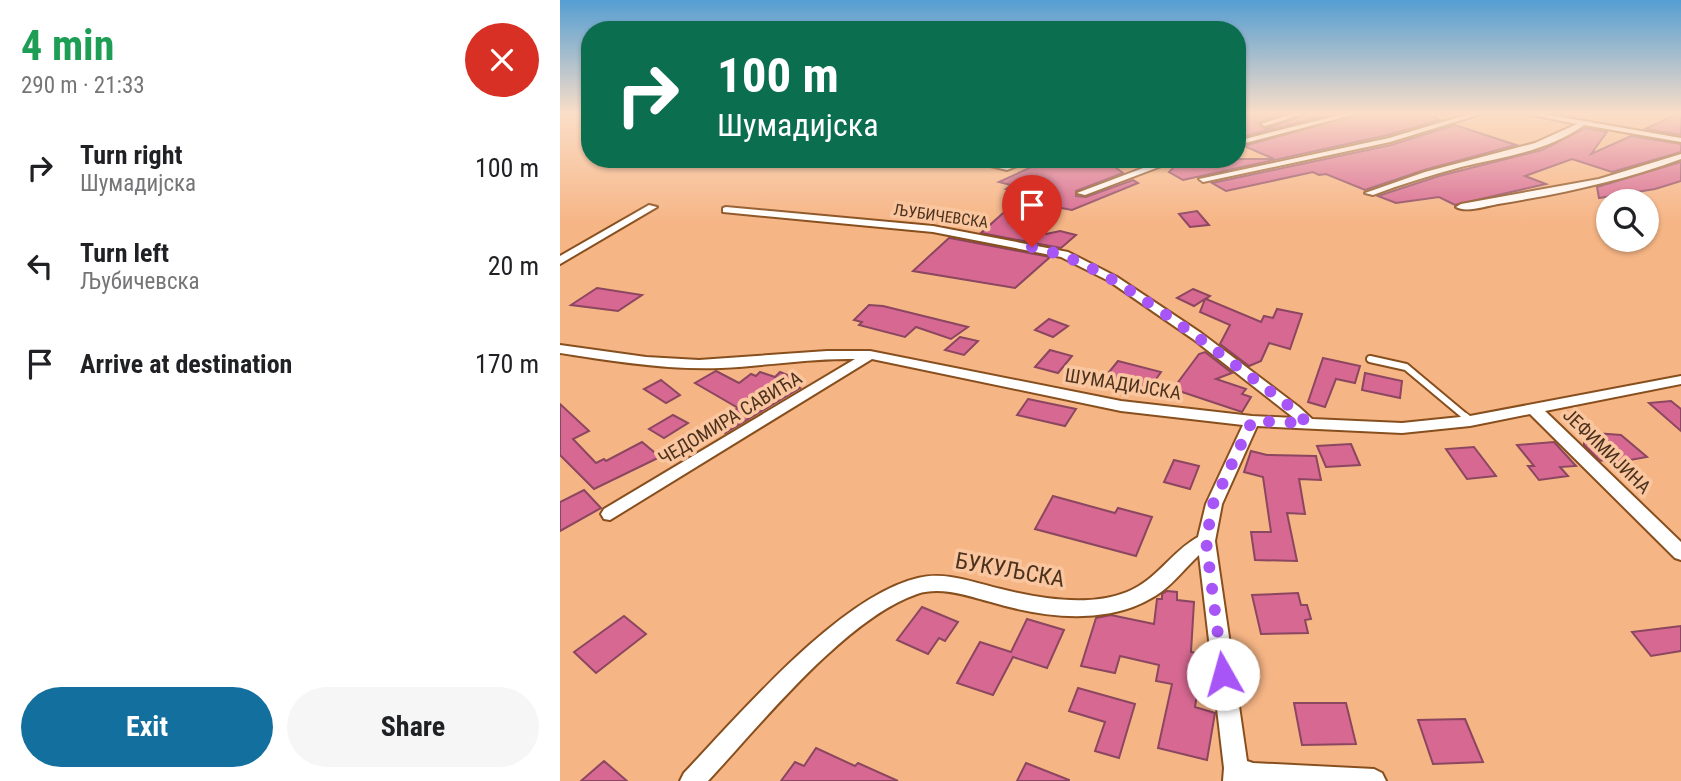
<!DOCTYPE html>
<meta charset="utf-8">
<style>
:root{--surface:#fff;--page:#f6f6f6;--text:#202124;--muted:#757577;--accent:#136f9e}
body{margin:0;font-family:"Roboto Condensed",sans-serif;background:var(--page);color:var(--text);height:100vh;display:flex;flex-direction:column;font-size:26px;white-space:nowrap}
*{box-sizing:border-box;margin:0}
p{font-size:23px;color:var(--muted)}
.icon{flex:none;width:38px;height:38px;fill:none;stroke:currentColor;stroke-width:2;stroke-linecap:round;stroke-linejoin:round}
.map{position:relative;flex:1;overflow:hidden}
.details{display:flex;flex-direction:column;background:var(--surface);width:560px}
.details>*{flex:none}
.top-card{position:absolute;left:21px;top:21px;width:665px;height:147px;border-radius:28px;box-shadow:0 2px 5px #0004;background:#0b6e4f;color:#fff;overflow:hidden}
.buttons{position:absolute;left:1036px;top:189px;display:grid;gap:14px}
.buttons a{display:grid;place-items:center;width:63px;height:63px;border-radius:50%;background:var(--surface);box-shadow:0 2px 5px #0004;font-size:35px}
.pin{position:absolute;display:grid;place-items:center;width:60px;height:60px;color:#fff;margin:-72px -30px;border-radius:50% 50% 50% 0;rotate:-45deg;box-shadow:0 0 7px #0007}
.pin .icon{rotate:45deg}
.me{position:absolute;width:77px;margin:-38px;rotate:353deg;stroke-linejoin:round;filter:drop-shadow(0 0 5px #0008)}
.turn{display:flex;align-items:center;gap:24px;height:147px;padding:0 21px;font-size:32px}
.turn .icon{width:91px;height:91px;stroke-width:2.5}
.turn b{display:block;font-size:49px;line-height:60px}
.round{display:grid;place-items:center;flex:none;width:74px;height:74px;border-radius:37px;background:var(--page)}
.summary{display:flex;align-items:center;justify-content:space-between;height:119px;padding:0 21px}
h1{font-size:42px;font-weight:700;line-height:52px;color:#1e9e55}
.button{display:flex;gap:14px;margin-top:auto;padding:14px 21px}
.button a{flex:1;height:80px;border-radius:42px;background:var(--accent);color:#fff;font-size:28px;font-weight:700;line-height:80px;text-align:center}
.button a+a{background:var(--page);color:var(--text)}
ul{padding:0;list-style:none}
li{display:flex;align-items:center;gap:21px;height:98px;padding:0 21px}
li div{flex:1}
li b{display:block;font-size:26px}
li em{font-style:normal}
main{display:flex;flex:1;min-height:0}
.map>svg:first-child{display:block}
.building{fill:#d76892;stroke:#8b4660;stroke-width:2}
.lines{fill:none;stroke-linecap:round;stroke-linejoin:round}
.lane-far1-casing{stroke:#884f1e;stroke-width:10}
.lane-casing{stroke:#884f1e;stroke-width:11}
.street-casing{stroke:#884f1e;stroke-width:4}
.lane-far1{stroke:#fff;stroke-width:6}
.lane{stroke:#fff;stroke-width:8}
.street{fill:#fff;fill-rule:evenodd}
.route{stroke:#a855f7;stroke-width:12;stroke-dasharray:0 21.6}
.labels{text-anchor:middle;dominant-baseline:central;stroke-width:7;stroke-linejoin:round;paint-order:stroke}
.far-street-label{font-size:16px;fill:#4c321e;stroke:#fac69f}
.street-label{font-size:19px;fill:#4c321e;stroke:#fac69f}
.near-street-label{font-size:23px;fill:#4c321e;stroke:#fac69f}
</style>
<main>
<section class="details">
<div class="summary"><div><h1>4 min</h1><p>290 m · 21:33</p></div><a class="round" style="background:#d93025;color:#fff"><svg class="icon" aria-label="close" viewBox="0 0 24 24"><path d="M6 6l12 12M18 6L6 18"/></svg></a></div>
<ul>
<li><svg class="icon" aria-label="right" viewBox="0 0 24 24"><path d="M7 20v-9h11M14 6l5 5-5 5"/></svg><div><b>Turn right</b><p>Шумадијска</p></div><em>100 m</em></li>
<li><svg class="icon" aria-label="left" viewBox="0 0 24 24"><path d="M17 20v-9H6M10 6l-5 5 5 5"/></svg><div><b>Turn left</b><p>Љубичевска</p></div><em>20 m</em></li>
<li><svg class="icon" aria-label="arrive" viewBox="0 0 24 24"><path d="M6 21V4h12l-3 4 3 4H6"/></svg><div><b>Arrive at destination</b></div><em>170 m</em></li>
</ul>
<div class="button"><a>Exit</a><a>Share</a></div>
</section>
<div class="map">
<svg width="1121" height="781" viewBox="0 0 1121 781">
<rect width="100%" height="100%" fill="#f6b585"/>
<g class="building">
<path d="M695,114H723L699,123L706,129L746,114H772L677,138V122Z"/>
<path d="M799,114H876L875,118L880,120L828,135L623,180L609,172L622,159H714L684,146Z"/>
<path d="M1118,114H1121V135L1085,129Z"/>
<path d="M895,125L956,145L864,170L805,190L766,174L759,175L753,172L666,191L652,183L831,145Z"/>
<path d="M1025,128L1047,132L1031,154L1071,136L1121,144V152L1052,172L1012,159L965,176L986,184L895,205L879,197L836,203L818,196L879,176L982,150Z"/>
<path d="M489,159H544L563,173L516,191V196L526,197L573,180L578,183L512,210L468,202L463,221L483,226L486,234L500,231L516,235L501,248L421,233L461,197L449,196L456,190L446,189L451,185L439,182Z"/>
<path d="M1121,162V181L1095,189L1039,198L1037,187Z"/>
<path d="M637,211L649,225L630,227L619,214Z"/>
<path d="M389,238H390L490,257L455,288L353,271Z"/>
<path d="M37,288L82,295L58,311L11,305Z"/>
<path d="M633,289L650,296L646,299L701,322L704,316L713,318L717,309L742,314L730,349L709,343L701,361L689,366L660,344L670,325L640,312L645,299L634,306L617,298Z"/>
<path d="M309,305L323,306L408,327L391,339L356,327L345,337L299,325L302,322L294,320Z"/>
<path d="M489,319L508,326L493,337L475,330Z"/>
<path d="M400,337L418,341L404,355L385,350Z"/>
<path d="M490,350L512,356L498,373L475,367Z"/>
<path d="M645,352L672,373L656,379L686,389L682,394L691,397L682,412L613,389L639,354Z"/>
<path d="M763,358L800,366L795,383L776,379L765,407L748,402Z"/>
<path d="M558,361L601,372L591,386L585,385L583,388L545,377Z"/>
<path d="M156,371L179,383L191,374L196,376L200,372L215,377L220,372L240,380L234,385L240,388L165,433L151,424L178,408L135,383Z"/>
<path d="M805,373L842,381L840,398L802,390Z"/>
<path d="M101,380L120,395L106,403L84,389Z"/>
<path d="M468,399L516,409L505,426L457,415Z"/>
<path d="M1111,401L1121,409V431L1089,403Z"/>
<path d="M0,404L29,431L13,439L36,463L44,459L46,461L82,442L100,457L34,489L0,455Z"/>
<path d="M113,415L128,423L104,438L89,429Z"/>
<path d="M1035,433L1061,435L1087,457L1059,462L1054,458L1040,461L1024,445V435Z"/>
<path d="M994,442L1016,466L1000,467L1008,476L979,480L968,466H974L957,445Z"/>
<path d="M791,444L800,465L766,467L757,446Z"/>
<path d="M914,447L936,476L907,479L886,449Z"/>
<path d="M691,451L707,455L756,456L761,480L739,479L745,514L727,513L737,561L695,560L691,532H711L703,477L684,472Z"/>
<path d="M614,460L639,466L630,489L604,482Z"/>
<path d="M24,490L41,508L0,531V502Z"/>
<path d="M493,496L555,513L558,508L592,517L576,556L475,529Z"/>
<path d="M607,591L617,592V600L634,602L631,652L643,654L635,707L655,713L647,760L598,748L612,684L596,681L599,665L560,656L555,673L521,666L536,618L551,615L594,624L597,599H602V594Z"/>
<path d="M738,593L741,605H747L751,619L745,620L748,633L701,634L692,595Z"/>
<path d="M362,607L398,622L385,641L379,638L368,654L337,640Z"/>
<path d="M64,616L86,634L36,673L14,652Z"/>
<path d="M467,619L504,630L487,668L453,657L433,695L397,683L420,642L451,652Z"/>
<path d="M1121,626V651L1091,656L1072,632Z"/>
<path d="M518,688L575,704L559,758L535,751L545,722L509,711Z"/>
<path d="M734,703H786L796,744L742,745Z"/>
<path d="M905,719L923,762L873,764L858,720Z"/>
<path d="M256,748L295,766L298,763L338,781H221L235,762L244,766Z"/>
<path d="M44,761L67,781H21Z"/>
<path d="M466,763L509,780V781H457Z"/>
</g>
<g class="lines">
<g class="lane-far1-casing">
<path id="lane-far1" d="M810,359L846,367L907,418"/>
</g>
<g class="lane-casing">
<path id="lane" d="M905,417L910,421"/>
</g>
<g class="street-casing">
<g id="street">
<path d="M682,114H693L677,120V116Z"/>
<path d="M731,114H743L705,126L701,124Z"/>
<path d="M783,114H796L677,145V141Z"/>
<path d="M909,114H921L830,142L643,182L639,179L829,138Z"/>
<path d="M967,114H984L1121,138V142L1024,125C989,151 943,157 901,167C871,175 842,184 813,195L805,193L865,172L975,143L1017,124Z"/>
<path d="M1121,154V159C1062,181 1000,194 938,204C926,206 906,213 896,207L901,204L1039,179Z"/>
<path d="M402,159C417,159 430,164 444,164C454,164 464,159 474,159L447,170Z"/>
<path d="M607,159H620L525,195L517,193Z"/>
<path d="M89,205L97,207L0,264V256Z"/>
<path d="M166,207L373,226L508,252L557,277L641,333L739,407L752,419L842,423L910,416L1121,376V384L985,411L1121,542V560L1115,558L970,414L910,426L842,433L697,426L662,504L655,541L687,761L693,763L814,769L822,773L826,781H663L664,768L639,555C626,567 615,582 601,592C552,627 484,618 431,602C408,596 381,586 357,594C286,618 200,725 148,781H120L124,773C179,715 280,596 358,578C386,571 414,583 441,589C480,599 530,607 567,592C597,580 611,552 638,537L646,504L683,425L561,411L312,359L50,520L44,519L41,514L44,509L295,359C250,358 205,366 161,368C106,370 53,361 0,353V345L86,357L139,360L267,351H310L561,401L692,416L734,418L633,339L549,281L501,257L373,232L163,212V208Z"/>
</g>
</g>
<use href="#lane-far1" class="lane-far1"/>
<use href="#lane" class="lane"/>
<use href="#street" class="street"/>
</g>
<linearGradient id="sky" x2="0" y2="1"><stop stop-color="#559ed2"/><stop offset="0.51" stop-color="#fbdec8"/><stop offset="1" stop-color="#fbdec8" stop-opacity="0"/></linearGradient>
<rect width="1121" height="223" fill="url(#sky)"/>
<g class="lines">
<path class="route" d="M472,247C524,258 562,285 605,314C649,345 692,377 734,410L747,423L692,421L653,504L646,541L663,674"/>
</g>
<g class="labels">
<g class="far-street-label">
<text transform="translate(381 216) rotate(8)">ЉУБИЧЕВСКА</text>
</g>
<g class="street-label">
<text transform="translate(563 384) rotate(9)">ШУМАДИЈСКА</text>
<text transform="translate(170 418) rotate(-31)">ЧЕДОМИРА САВИЋА</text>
<text transform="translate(1047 451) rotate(44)">ЈЕФИМИЈИНА</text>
</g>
<g class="near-street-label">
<text transform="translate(450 570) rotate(10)">БУКУЉСКА</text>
</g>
</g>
</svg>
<div class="buttons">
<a><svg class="icon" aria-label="search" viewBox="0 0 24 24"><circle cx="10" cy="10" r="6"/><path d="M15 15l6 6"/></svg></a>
</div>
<div class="pin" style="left:472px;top:247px;background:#d93025"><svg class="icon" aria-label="arrive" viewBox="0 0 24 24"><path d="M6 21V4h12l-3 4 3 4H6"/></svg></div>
<svg class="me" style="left:663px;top:674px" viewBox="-20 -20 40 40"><circle r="19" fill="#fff"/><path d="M0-13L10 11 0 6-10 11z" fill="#a855f7"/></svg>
<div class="top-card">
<div class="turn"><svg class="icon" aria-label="right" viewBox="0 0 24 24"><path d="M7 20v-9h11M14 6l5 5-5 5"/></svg><div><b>100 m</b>Шумадијска</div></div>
</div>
</div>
</main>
